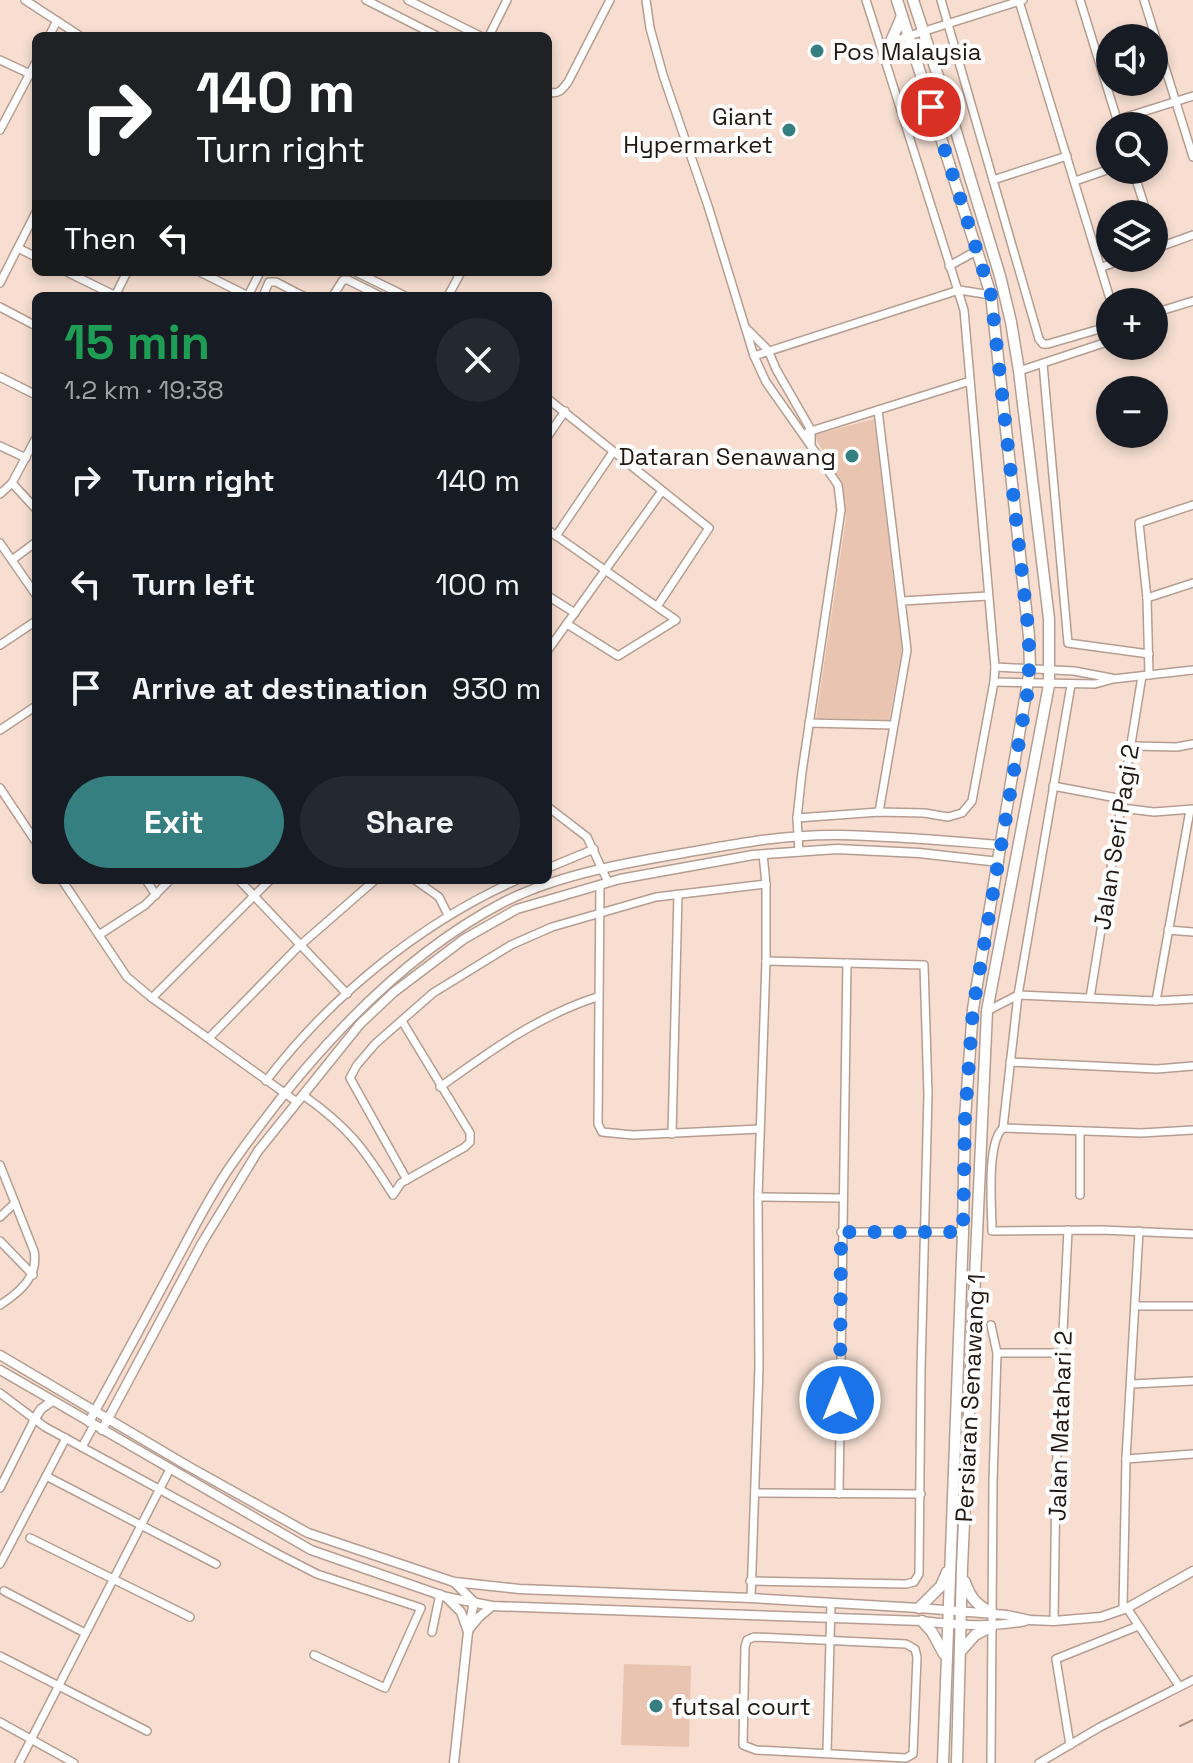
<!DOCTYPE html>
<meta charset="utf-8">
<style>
:root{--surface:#171b24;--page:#242831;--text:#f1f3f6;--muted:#9ea1a6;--accent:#367f81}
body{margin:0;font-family:"Space Grotesk",sans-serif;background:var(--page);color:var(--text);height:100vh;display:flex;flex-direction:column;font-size:30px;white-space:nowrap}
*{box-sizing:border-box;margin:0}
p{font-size:26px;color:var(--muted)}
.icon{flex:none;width:44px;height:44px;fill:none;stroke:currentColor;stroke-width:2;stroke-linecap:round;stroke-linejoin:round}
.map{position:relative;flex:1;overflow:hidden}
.drawer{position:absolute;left:32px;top:292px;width:520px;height:592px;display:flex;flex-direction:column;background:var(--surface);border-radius:12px;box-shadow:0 4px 12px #0003}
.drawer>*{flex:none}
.top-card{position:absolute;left:32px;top:32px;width:520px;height:244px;border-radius:12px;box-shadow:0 4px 12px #0003;background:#202124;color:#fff;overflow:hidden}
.fabs{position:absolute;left:1096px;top:24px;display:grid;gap:16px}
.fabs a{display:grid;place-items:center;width:72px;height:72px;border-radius:50%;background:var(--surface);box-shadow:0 4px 12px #0003;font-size:40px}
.pin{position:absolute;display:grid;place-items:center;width:68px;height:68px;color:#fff;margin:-34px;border:4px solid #fff;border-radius:50%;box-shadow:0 2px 8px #0007}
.me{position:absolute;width:88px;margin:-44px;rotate:0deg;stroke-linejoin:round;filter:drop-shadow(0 0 6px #0008)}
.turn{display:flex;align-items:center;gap:28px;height:168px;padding:0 32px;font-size:36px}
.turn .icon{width:104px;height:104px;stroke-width:2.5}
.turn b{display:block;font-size:56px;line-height:68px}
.then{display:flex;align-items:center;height:76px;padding:0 32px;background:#0003;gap:16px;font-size:30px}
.round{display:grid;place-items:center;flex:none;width:84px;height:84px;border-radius:42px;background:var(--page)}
.head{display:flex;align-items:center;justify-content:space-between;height:136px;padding:0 32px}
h1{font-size:48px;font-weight:600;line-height:60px;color:#1e9e55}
.cta{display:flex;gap:16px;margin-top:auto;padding:16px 32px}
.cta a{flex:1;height:92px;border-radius:48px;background:var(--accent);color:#fff;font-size:32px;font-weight:600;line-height:92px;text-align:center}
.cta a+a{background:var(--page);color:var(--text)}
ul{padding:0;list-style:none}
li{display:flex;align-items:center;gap:24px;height:104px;padding:0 32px}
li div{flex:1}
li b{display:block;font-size:30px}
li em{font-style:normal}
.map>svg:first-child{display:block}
.green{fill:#e9c4b1}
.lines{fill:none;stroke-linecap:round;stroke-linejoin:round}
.stream{stroke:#b18d7b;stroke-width:2}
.minor-casing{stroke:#b59d91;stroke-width:10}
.tertiary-casing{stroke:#b59d91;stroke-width:11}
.primary-casing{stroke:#b59d91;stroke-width:13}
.minor{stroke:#fff;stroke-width:7}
.tertiary{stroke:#fff;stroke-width:8}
.primary{stroke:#fff;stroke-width:10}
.route{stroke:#1a73e8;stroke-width:14;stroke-dasharray:0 25.2}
.poi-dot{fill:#367f81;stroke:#fff;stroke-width:3}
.labels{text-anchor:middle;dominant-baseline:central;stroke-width:8;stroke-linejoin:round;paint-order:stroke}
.poi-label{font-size:24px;fill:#221915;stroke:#fff;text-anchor:start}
.street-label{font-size:24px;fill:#221915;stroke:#fff}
</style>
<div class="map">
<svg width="1193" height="1763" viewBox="0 0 1193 1763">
<rect width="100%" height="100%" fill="#f7ded1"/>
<g class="green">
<path d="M874,419L902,650L889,720L816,718L846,518L843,487L814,435Z"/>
<path d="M624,1664L691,1666L689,1747L621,1745Z"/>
</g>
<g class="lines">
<path class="stream" d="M1180,1726L1193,1720"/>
<g class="minor-casing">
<g id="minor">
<path d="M25,0L80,36"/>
<path d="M366,0L437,36"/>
<path d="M408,0L480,36"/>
<path d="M646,0L650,28L663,75L708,206L754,356L766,382L811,446"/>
<path d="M941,0L1039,339L1043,344H1048L1110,326"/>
<path d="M1080,0L1119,126"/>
<path d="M1144,0L1193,157"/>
<path d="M1019,1L1111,302"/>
<path d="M49,36L57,21"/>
<path d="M489,36L507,0"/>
<path d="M890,42L1023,0"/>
<path d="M0,60L30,74"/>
<path d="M548,92C558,95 562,90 568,82L610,0"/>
<path d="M1117,120L1193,96"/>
<path d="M0,130L36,62"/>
<path d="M1133,170L1147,214"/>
<path d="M993,180L1067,156"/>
<path d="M1075,181L1110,169"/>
<path d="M18,248L36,257"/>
<path d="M1154,249L1193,235"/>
<path d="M949,266L978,250"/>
<path d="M1102,267L1128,258"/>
<path d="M67,272L116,296"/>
<path d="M200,272L248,296"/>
<path d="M356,272L405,296"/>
<path d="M0,283L36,212"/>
<path d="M115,296L127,272"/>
<path d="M248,296L260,272"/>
<path d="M263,296L269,282H276L303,296"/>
<path d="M333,296L343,280H348L380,296"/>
<path d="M448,296L461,272"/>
<path d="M0,307L36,326"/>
<path d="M1154,313L1193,301"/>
<path d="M747,329L768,350L776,369L811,430V446L838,485L841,510L802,772L797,818L799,852"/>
<path d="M754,356L959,290L991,295"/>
<path d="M1043,364L1068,643L1149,654"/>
<path d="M1019,371L1110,341"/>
<path d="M0,377L36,395"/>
<path d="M548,399L709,528L658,605"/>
<path d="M878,410L907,650L879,812"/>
<path d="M808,432L970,381"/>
<path d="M548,436L565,411"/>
<path d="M0,446L26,458"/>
<path d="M12,483L36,509"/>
<path d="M0,494L12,483L36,438"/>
<path d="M548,530L676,620L618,656L567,624"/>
<path d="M556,536L613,452"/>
<path d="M0,543L36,595"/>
<path d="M12,560L36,542"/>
<path d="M548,596L575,613"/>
<path d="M1147,598L1193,583"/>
<path d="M902,601L988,596"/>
<path d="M0,645L36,621"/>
<path d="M548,650L662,491"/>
<path d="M995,667L1074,671L1111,678"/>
<path d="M1149,675L1147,598L1139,523L1193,505"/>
<path d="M994,682L1095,684L1113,679L1193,670"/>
<path d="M1071,685L1018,995L1003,1128C986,1143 992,1208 992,1231L1102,1230L1193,1234"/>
<path d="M809,723L893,725"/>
<path d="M0,730L36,706"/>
<path d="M1132,746L1177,747L1193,744"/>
<path d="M1053,786L1122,799"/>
<path d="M0,788L36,842"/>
<path d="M548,807L587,837L608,882"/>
<path d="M1121,808L1154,812L1193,809"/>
<path d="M797,818L879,812L924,813L948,817L962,813L972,801L994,682L995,667L964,310L866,0"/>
<path d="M548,868L594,849"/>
<path d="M62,880L127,977L152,998L297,1102"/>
<path d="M146,880L156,895"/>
<path d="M239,880L347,994"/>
<path d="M415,880L439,897L448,915"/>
<path d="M600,885L598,1124L602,1132L633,1135L760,1129"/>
<path d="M1168,930L1193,932"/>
<path d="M99,935L145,905L170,880"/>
<path d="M152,998L270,880"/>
<path d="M1090,998L1142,676"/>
<path d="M1156,1001L1190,810"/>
<path d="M987,1011L1018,995L1156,1001L1193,999"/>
<path d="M209,1038L297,948L375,880"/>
<path d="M1010,1062L1157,1069L1193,1066"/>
<path d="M266,1081C330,997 420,923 517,880"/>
<path d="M440,1087C490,1051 538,1016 597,997"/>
<path d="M303,1095C348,1127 364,1148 393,1195L401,1183L465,1147L470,1142V1133L402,1021"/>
<path d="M1003,1128L1141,1133L1193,1130"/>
<path d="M672,1134L678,894"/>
<path d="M0,1165L34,1251C39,1276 20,1292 0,1305"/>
<path d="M407,1180L350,1078L357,1065L376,1043L433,993L511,945L552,927L656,897L766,884"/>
<path d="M1080,1195V1131"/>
<path d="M758,1197L842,1198"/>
<path d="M0,1217L15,1203"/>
<path d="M841,1232H963"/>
<path d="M0,1241L33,1275"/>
<path d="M1136,1306H1193"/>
<path d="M991,1325L997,1353L993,1482L991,1763"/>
<path d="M997,1353H1062"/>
<path d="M1132,1384L1193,1381"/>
<path d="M0,1393L45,1427L278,1554L317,1574L421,1608L385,1688L314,1655"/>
<path d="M82,1447L94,1425"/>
<path d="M1126,1459L1193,1454"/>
<path d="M46,1476L216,1564"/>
<path d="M0,1488L34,1420"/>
<path d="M755,1493L921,1494"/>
<path d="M839,1494L847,963"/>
<path d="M30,1538L190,1617"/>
<path d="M0,1564L66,1438"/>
<path d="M750,1581L906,1584L914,1582L919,1574L921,1371L928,1094L924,965L766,961"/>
<path d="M4,1591L85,1633"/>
<path d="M751,1598L759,1367L758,1197L766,961V884L763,854"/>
<path d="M1127,1608L1179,1686"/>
<path d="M1123,1609L1126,1459L1139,1231"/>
<path d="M1054,1621L1056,1475L1068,1230"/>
<path d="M432,1632L440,1594"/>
<path d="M754,1637L906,1644L915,1649L917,1657L913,1754L906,1758L756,1750L743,1745L745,1647L747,1640Z"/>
<path d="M0,1656L147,1731"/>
<path d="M0,1722L74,1763"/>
<path d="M1070,1745L1056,1659L1138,1626"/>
<path d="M827,1752L831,1603"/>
<path d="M19,1763L170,1469"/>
<path d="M1039,1763L1100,1727L1193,1680"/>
</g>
</g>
<g class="tertiary-casing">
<g id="tertiary">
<path d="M0,1355L186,1465L308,1533L454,1582L519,1589L751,1598L919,1608L1007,1615L1030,1620L1054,1621L1101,1617L1127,1608L1193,1571"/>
<path d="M0,1370L311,1550L446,1597L492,1606L922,1621C956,1625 991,1628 1025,1621"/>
<path d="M34,1420L41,1409L51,1402"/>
<path d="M89,1422C118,1369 147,1316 175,1263C193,1230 210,1195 232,1164C302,1064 394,959 504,902C557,875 625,863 684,853C735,844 787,834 839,835C893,836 948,841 1002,845"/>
<path d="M102,1430L202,1243L258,1151L360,1024L394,992L464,939L517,909L620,879L753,855L837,849L919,853L999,862"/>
<path d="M454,1582L474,1602L468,1632L454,1763"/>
<path d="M446,1597L461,1612L468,1632"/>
<path d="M470,1628L479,1617L492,1606"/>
</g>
</g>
<g class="primary-casing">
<g id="primary">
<path d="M897,0L991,295L1029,636L1030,669L973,1009L965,1118L963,1232L943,1763"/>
<path d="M913,0L955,128L1000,276L1011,322L1019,371L1049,619V685L987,1011L962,1567L957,1763"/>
<path d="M902,16L891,41L912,50"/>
<path d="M965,1582C970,1598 977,1605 992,1613"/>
<path d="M919,1608L941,1586L947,1572"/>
<path d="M922,1621L932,1632L944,1654"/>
<path d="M960,1652L975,1635L992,1626"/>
</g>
</g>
<use href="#minor" class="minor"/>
<use href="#tertiary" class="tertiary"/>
<use href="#primary" class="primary"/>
</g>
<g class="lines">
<path class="route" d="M840,1400L841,1232H963L965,1118L973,1009L1029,684V636L991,295L931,107"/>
</g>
<g class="poi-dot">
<circle cx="817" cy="51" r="8"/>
<circle cx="789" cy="130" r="8"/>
<circle cx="852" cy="456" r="8"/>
<circle cx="656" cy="1706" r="8"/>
</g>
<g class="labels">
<g class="poi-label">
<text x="833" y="51">Pos Malaysia</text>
<text x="773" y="116" text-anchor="end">Giant<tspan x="773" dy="28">Hypermarket</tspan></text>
<text x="836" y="456" text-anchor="end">Dataran Senawang</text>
<text x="672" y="1706">futsal court</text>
</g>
<g class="street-label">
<text transform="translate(1116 837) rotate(-81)">Jalan Seri Pagi 2</text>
<text transform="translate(970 1398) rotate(-87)">Persiaran Senawang 1</text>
<text transform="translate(1060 1426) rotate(-88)">Jalan Matahari 2</text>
</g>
</g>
</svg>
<div class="fabs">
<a><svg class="icon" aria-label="sound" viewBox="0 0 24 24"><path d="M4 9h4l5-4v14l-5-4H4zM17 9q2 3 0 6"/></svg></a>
<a><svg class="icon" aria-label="search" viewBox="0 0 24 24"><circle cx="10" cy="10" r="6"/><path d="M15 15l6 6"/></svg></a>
<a><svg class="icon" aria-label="layers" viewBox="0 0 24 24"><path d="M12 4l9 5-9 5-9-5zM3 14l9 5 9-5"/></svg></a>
<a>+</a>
<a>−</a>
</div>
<div class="pin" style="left:931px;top:107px;background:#d93025"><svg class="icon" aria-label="arrive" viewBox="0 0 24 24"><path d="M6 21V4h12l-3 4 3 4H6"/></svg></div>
<svg class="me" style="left:840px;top:1400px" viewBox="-20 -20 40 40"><circle r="17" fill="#1a73e8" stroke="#fff" stroke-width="3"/><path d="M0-11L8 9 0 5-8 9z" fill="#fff"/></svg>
<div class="top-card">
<div class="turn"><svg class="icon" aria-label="right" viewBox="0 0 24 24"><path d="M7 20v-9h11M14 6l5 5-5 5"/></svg><div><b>140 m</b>Turn right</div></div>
<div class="then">Then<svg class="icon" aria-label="left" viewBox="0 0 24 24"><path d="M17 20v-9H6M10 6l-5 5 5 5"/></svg></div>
</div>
<section class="drawer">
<div class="head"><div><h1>15 min</h1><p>1.2 km · 19:38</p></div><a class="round"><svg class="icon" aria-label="close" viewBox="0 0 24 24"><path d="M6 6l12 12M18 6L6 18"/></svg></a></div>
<ul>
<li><svg class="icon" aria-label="right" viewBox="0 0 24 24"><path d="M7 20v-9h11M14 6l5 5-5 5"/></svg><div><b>Turn right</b></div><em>140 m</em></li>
<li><svg class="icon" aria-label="left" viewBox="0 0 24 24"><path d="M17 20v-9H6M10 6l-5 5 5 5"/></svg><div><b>Turn left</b></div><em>100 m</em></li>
<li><svg class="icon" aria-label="arrive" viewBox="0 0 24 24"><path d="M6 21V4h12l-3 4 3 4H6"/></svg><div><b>Arrive at destination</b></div><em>930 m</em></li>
</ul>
<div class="cta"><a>Exit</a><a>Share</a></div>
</section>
</div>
